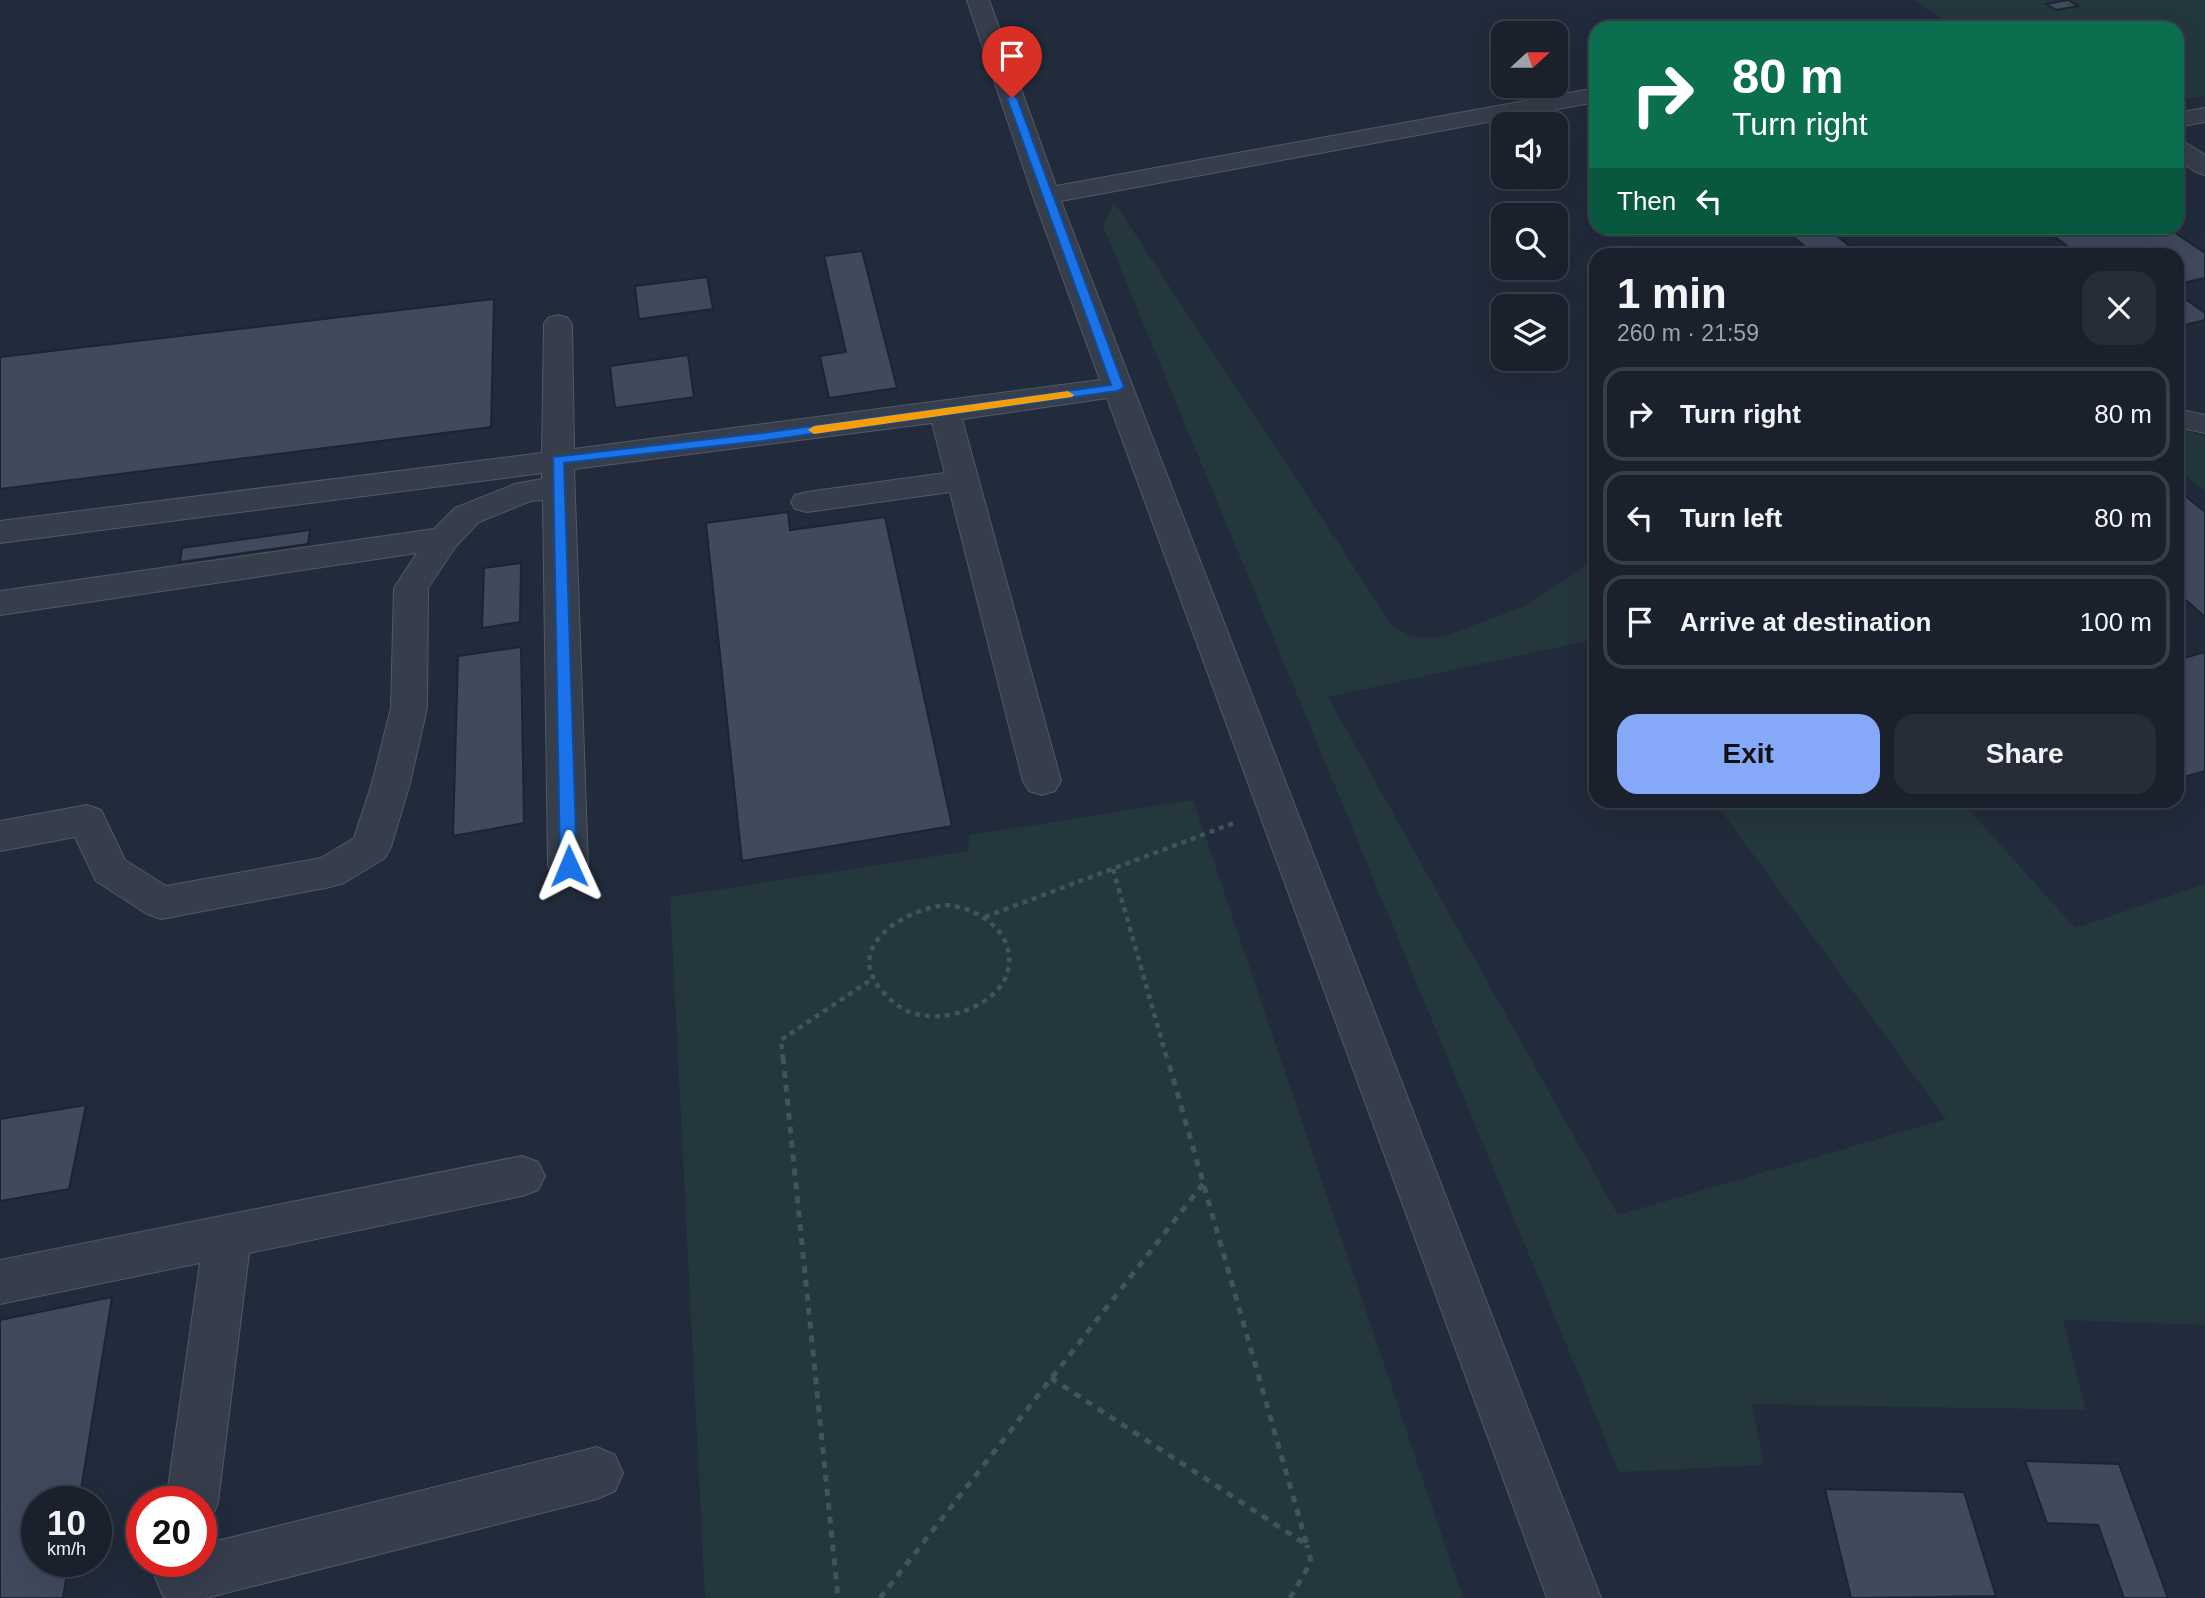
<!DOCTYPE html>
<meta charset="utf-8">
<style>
:root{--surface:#1a202c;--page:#272d38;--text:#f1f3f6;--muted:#9fa3a9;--line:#383e48;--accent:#86a8f8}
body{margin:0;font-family:Helvetica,sans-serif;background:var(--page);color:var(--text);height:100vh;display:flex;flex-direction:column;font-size:26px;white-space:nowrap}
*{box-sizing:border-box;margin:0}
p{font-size:23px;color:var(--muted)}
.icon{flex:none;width:38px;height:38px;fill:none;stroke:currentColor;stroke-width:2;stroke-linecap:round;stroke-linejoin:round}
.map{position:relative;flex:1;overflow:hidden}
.drawer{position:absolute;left:1589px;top:248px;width:595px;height:560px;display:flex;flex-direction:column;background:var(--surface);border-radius:21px;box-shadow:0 7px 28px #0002,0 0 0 2px var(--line)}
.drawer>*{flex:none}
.hud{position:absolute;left:1589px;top:21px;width:595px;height:214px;border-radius:21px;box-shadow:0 7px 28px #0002,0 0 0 2px var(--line);background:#0b6e4f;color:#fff;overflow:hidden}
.needle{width:46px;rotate:69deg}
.buttons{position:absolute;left:1491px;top:21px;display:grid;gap:14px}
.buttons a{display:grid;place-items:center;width:77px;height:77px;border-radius:14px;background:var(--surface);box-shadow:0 7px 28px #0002,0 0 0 2px var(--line);font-size:35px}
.speed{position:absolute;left:21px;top:1486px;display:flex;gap:14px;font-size:35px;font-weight:700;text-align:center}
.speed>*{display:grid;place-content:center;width:91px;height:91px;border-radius:50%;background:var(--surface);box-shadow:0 7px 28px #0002,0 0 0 2px var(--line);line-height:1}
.speed small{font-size:18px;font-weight:400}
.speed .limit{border:10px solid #d22;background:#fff;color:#111}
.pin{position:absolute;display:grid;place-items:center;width:60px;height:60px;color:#fff;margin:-72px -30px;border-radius:50% 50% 50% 0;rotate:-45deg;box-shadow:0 0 7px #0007}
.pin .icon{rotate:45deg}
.me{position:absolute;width:77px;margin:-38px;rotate:359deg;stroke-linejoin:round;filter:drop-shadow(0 0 5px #0008)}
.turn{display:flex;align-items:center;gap:24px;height:147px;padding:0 28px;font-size:32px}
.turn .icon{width:91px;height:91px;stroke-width:2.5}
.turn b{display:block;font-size:49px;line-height:60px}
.then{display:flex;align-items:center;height:66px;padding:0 28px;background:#0003;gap:14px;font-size:26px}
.round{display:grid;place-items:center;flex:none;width:74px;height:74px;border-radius:21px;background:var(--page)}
.summary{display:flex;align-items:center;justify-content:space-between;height:119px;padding:0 28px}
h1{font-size:42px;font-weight:800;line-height:52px}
.button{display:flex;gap:14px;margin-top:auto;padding:14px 28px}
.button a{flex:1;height:80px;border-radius:21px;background:var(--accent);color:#111;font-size:28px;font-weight:800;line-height:80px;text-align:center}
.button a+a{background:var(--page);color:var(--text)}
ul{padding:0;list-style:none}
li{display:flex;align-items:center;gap:21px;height:94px;margin:0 14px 10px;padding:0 14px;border:4px solid var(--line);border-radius:21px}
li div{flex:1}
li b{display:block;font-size:26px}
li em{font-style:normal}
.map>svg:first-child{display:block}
.green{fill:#24373c}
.building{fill:#414a5d;stroke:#1d2432;stroke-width:2}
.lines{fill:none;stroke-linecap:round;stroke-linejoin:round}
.minor-casing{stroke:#515866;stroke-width:2}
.path-far1{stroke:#425459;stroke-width:4.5;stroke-dasharray:5 5;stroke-linecap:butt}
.path{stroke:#425459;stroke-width:5;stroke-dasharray:7 7;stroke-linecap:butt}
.minor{fill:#363d4b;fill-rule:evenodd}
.route{fill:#1a73e8;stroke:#114b97;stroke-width:2}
.slow{fill:#f59e0b}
</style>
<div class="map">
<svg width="2205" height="1598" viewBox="0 0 2205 1598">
<rect width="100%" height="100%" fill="#222b3b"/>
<g class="green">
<path d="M1914,0H2205V96L2177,101V28H2007L1983,21L1942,19Z"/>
<path d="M1114,202L1392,625L1412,637H1443L1527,605L1596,559V639L1328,697L1618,1215L1946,1119L1715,802H1962L2075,928L2205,884V1325L2063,1320L2086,1410L1752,1404L1764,1465L1619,1472L1103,226Z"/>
<path d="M2177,428L2205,437V491L2177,468Z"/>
<path d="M1193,800L1463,1598H705L670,897L968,851L970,835Z"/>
</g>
<g class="building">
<path d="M2068,0L2078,6L2056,10L2046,4Z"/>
<path d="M1783,228H1828L1861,256H1816Z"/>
<path d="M2043,228H2168L2205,253V278L2177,284V256H2081Z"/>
<path d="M862,251L897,388L829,398L820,356L846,352L824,256Z"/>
<path d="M707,277L713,309L639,319L635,286Z"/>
<path d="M2177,293L2205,313V320L2177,327Z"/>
<path d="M494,299L491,427L0,489V357Z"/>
<path d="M688,355L694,397L615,408L610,366Z"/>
<path d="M2177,489L2205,512V617L2177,592Z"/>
<path d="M788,512L790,530L885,517L952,826L742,861L706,523Z"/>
<path d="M310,530L308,544L180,562L182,548Z"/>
<path d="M521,563L520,622L482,628L484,568Z"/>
<path d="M521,647L524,823L453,836L458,656Z"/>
<path d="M2205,652V771L2177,779V660Z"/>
<path d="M86,1105L69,1189L0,1201V1119Z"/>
<path d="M112,1297L79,1502H37V1561H69L63,1598H0V1320Z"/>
<path d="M2025,1461L2119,1464L2168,1598H2124L2098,1525L2047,1523Z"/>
<path d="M1825,1489L1964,1492L1996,1596L1851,1598Z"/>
</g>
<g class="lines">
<g class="minor-casing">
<g id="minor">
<path d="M967,0H989L1056,186L1596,88V102L1061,201L1601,1598H1547L1107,398L962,419L1061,781L1055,791L1042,795L1029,791L1023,781L950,492L807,512L795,509L791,502L795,495L807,492L945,473L932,423L574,469L588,866L582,877L568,881L554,877L548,866L543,500L531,501L479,522L456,546L428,588L427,708L410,783L391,847L385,858L344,883L330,887L161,919L147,914L96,881L75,837L0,851V821L87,805L101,810L125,860L166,886L321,858L354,838L372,783L391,708L394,588L417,553L0,615V591L434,529L455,508L515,484L542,479V473L0,543V521L542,453L544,324L548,318L558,315L568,318L572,324L574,449L1100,380L1033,196Z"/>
<path d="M2205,108V122L2177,127V113Z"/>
<path d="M2177,140L2186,143L2205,155V175L2196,172L2177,160Z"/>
<path d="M2177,409L2205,415V433L2177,427Z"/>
<path d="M522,1156L538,1162L545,1176L538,1190L522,1196L249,1253L218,1502L211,1521L201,1524V1502H166L200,1263L0,1304V1260Z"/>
<path d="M597,1447L615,1455L623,1473L615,1491L597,1499L206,1598H167L163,1596L155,1577L162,1561H201V1545Z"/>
</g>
</g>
<g class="path-far1">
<path d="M1113,869L1167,1059"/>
<path d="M945,905C980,907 1019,935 1007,974C997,1004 951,1021 921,1015C907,1013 895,1005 885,994C840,949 902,910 945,905Z"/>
<path d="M985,917L1234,823"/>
<path d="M783,1059L781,1040L872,979"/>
</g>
<g class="path">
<path d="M783,1057L838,1598"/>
<path d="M1051,1378L1307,1545L1167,1057"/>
<path d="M880,1598L1203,1184"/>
<path d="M1290,1598L1311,1562L1307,1545"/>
</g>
<use href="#minor" class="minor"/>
</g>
<path class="route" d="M1012,95L1017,98L1124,387L1118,391L762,441L564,463L577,866L574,870H563L560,866L553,457L762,433L1111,385L1007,98Z"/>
<path class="slow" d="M1068,391L1074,395L1072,397L814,434L808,430L814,426Z"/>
</svg>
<div class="buttons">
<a><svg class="needle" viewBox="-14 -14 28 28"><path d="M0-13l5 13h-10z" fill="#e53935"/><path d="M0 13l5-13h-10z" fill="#9fa3a9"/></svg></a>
<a><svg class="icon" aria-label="sound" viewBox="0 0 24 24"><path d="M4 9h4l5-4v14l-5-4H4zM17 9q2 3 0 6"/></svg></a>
<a><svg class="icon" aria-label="search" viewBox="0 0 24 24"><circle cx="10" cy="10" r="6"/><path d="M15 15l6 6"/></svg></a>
<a><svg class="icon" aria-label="layers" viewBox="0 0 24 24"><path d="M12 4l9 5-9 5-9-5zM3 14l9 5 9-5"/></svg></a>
</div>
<div class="speed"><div>10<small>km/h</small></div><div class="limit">20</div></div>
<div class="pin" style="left:1012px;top:98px;background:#d93025"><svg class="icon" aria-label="arrive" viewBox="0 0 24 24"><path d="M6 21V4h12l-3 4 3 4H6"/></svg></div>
<svg class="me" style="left:569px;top:866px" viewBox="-20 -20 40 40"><path d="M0-17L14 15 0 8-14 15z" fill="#1a73e8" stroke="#fff" stroke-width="4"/></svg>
<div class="hud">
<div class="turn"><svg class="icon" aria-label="right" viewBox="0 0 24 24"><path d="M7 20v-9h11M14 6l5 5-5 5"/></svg><div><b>80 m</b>Turn right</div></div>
<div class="then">Then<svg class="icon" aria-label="left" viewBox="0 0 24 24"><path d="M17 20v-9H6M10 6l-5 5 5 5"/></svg></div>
</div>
<section class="drawer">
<div class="summary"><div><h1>1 min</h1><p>260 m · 21:59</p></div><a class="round"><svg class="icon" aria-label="close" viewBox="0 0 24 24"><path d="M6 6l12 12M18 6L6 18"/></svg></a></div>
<ul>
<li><svg class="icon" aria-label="right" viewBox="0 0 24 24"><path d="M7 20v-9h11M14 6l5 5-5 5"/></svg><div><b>Turn right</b></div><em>80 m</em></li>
<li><svg class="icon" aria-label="left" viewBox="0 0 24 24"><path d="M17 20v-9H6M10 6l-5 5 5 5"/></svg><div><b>Turn left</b></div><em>80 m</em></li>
<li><svg class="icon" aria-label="arrive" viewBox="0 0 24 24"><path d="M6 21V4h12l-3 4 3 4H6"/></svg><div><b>Arrive at destination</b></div><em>100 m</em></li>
</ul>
<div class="button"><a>Exit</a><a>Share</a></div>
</section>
</div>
